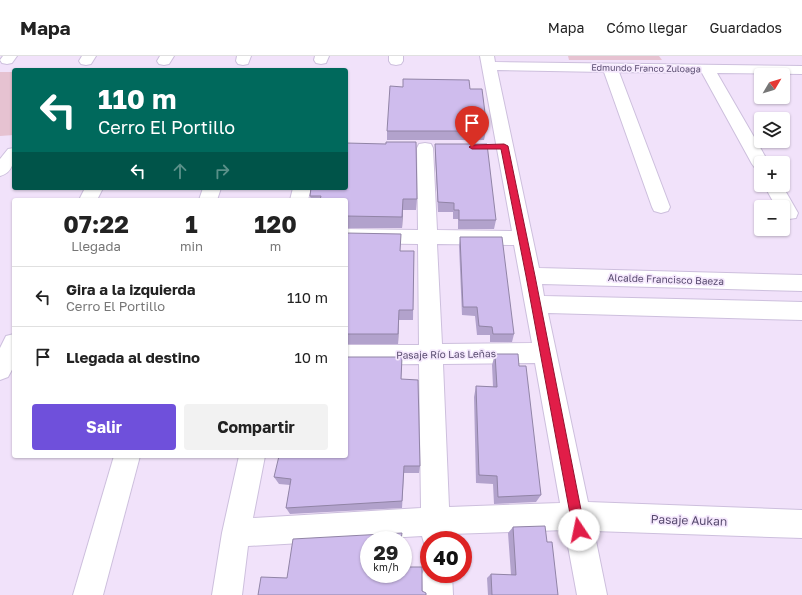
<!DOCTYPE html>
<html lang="es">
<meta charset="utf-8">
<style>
:root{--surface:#fff;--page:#f2f2f2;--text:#222;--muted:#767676;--line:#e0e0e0;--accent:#6f50db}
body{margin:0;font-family:"Golos Text",sans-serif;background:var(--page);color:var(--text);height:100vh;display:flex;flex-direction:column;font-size:15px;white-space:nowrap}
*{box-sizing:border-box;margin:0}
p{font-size:13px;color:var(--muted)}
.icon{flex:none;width:22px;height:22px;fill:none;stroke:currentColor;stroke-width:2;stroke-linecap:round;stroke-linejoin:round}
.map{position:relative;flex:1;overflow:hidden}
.panel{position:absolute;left:12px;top:142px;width:336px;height:260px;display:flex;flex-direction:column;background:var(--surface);border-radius:4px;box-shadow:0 1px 3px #0004}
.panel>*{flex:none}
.top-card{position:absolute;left:12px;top:12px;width:336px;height:122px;border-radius:4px;box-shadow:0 1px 3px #0004;background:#00695c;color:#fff;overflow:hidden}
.needle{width:26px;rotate:52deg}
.buttons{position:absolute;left:754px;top:12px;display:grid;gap:8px}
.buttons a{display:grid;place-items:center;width:36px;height:36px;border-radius:4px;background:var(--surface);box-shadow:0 1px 3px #0004;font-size:20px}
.speed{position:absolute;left:360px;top:475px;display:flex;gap:8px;font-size:20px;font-weight:700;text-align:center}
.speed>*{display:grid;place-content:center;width:52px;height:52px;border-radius:50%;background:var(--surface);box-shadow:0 1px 3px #0004;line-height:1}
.speed small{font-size:10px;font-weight:400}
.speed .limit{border:6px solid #d22;background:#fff;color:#111}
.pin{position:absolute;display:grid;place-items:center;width:34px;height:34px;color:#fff;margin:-41px -17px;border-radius:50% 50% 50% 0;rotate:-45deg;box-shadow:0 0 4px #0007}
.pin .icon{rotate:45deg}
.me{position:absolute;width:44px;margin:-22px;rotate:349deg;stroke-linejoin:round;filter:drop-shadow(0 0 3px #0008)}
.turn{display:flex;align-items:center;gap:14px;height:84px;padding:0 20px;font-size:18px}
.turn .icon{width:52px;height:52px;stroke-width:2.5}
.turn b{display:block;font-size:28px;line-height:34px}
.lanes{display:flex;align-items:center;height:38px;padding:0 20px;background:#0003;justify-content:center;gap:20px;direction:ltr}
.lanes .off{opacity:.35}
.eta{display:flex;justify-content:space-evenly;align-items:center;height:68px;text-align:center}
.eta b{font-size:24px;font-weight:700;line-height:28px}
.action{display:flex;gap:8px;margin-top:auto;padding:8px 20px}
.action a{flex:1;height:46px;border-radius:4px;background:var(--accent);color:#fff;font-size:16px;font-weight:700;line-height:46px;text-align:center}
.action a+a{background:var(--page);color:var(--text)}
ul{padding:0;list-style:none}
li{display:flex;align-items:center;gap:12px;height:60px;padding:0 20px;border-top:1px solid var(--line)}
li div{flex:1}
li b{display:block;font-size:15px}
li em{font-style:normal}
header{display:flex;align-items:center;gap:24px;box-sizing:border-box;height:56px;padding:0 20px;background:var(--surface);border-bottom:1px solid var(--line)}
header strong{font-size:19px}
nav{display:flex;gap:22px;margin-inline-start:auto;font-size:14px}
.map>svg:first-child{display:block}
.green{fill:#e6c2d1}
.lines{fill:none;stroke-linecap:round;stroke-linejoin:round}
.minor-casing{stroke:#cdbfdd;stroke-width:2}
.minor{fill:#fff;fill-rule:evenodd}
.wall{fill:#b2a2cc}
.shaded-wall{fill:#9184a6}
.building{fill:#cfbced;stroke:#9184a6}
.route{fill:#e11d48;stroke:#92132f}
.labels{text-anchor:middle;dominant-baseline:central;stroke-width:3.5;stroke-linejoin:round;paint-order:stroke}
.far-street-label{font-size:9px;fill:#584b6f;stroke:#f5e8fd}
.street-label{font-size:10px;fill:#584b6f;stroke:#f5e8fd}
.near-street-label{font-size:12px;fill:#584b6f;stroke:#f5e8fd}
</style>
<header>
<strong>Mapa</strong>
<nav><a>Mapa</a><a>Cómo llegar</a><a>Guardados</a></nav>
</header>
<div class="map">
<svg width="802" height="539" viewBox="0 0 802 539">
<rect width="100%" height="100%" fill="#f1e2fa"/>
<g class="green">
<path d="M568,0H659L662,4H569Z"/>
<path d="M0,16H14V79L0,80Z"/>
</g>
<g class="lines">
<g class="minor-casing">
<g id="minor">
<path d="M3,0H17L12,7L7,8L2,7L0,4Z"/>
<path d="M82,0H96L91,8L86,9L81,8L79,5Z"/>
<path d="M160,0H174L169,8L164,9L159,8L157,5Z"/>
<path d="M237,0H251L248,8L243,9L238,8L236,5Z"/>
<path d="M315,0H329L326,7L321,8L316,7L314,4Z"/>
<path d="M389,0H403V5L401,8L396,9L391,8L389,5Z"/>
<path d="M480,0H494L495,6L802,10V18L717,17L769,107H761V113L755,112L752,108L702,17L619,16L670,151L668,155L661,157L654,155L652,151L604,16L497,14L539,212L802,219V235L542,228L544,240L802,246V264L548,257L588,446L802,454V482L594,475L607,539H577L565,474L450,478V484H429V495L426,494L422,480L248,490L242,539H212L222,477L239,400H265L253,462L421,452L419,308L346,309V289H419L418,188L346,187V173L418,174L417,92L419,88L425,87L431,88L433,92L437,174L512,175ZM437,188L514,189L532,287L442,288ZM535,307L560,447L449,451L443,308Z"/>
<path d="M14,92C14,104 14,116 0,120V103L8,93Z"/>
<path d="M764,129H782L798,157L796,162L789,163L783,162V151H776Z"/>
<path d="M85,132H103L97,144H79Z"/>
<path d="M203,132H221L217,144H199Z"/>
<path d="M293,132H311L308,144H290Z"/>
<path d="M14,278V310L8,321L0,324V292L6,280Z"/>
<path d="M114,400H140L103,539H73Z"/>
<path d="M429,507V518H452L453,539H423L422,518L427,508Z"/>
</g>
</g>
<use href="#minor" class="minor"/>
</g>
<g class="wall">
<path d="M470,33L486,65L485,70L486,75L484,84H387V75Z"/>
<path d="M435,88L496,164L494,173H458V163H453V156H438L435,98Z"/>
<path d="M310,140L417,143L416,154H403L402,172H346V144H311Z"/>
<path d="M346,177L401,195H414L413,264H399L398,288H346Z"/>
<path d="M460,181L514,278L512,286H490V279H477L475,260L462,259L459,190Z"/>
<path d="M495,298L519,310L541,439L536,446L494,448L493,428L476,427L474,341L476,330L493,331L492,309Z"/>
<path d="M402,301L401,323L420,410L419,417H404L402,452L290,458L286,452L290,429L279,428L274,421Z"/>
<path d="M513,471L547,486L558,539H488L487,522L491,518L511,519L508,477Z"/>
</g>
<g class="shaded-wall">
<path d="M403,143V154L402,172V161Z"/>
<path d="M399,254V264L398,288V278Z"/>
</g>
<g class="building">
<path d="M403,23L469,24L470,33H482L486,65H485L486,75H387L390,30L403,31Z"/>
<path d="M386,86H416L417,143H403L402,161L346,160V144H320L321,140H310L311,132H346V87L386,88Z"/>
<path d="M435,88H487L496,164H459V154H454V147L438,146Z"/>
<path d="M346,177L401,178L400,195H414L413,254H399L398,278H346Z"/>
<path d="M460,181H502L514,278H493L492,271L479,270L477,251H463Z"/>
<path d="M495,298H518L519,310H526L541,439L498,441L497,420L479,419L476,330L497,331Z"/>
<path d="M346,301H402L401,323L418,324L420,410H404L402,445L286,452L291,423L274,421L279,400H346Z"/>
<path d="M545,470L547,486H552L558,539H492L491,518L516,519L513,471Z"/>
<path d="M402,477L401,484H369V518H403V511H422V535L426,537V539H258L261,521L287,522L293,483Z"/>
</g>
<path class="route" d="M504,88L508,90L535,220L585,474L583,478L579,479L575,478L573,474L526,220L501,93H472L469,91L472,89Z"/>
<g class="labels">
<g class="far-street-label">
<text transform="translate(646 12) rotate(1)">Edmundo Franco Zuloaga</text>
</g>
<g class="street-label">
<text transform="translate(666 223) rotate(2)">Alcalde Francisco Baeza</text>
<text transform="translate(446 298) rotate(-1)">Pasaje Río Las Leñas</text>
</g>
<g class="near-street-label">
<text transform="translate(689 464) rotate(2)">Pasaje Aukan</text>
</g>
</g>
</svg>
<div class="buttons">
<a><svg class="needle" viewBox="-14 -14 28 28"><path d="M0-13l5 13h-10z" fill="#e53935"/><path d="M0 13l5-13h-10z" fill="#767676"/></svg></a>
<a><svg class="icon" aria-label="layers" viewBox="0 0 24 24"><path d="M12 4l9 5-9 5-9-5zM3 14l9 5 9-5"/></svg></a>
<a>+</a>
<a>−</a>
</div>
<div class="speed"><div>29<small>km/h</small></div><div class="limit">40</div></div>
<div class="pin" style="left:472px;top:91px;background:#d93025"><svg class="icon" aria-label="arrive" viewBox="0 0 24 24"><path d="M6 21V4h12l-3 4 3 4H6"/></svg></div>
<svg class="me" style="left:579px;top:474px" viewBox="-20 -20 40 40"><circle r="19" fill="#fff"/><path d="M0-13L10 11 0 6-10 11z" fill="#e11d48"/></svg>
<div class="top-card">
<div class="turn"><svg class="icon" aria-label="left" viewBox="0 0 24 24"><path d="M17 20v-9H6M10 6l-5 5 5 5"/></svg><div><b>110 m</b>Cerro El Portillo</div></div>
<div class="lanes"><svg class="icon" aria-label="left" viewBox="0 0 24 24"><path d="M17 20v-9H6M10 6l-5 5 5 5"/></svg><svg class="icon off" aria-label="ahead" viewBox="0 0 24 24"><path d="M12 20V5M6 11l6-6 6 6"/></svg><svg class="icon off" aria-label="right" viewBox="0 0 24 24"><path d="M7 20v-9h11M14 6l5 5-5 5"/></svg></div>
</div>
<section class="panel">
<div class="eta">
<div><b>07:22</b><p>Llegada</p></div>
<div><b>1</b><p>min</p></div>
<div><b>120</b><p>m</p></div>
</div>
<ul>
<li><svg class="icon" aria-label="left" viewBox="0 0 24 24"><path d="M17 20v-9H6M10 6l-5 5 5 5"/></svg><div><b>Gira a la izquierda</b><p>Cerro El Portillo</p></div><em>110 m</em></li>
<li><svg class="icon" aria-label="arrive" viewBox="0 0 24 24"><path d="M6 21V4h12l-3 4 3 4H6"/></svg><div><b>Llegada al destino</b></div><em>10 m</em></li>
</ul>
<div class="action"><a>Salir</a><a>Compartir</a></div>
</section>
</div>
